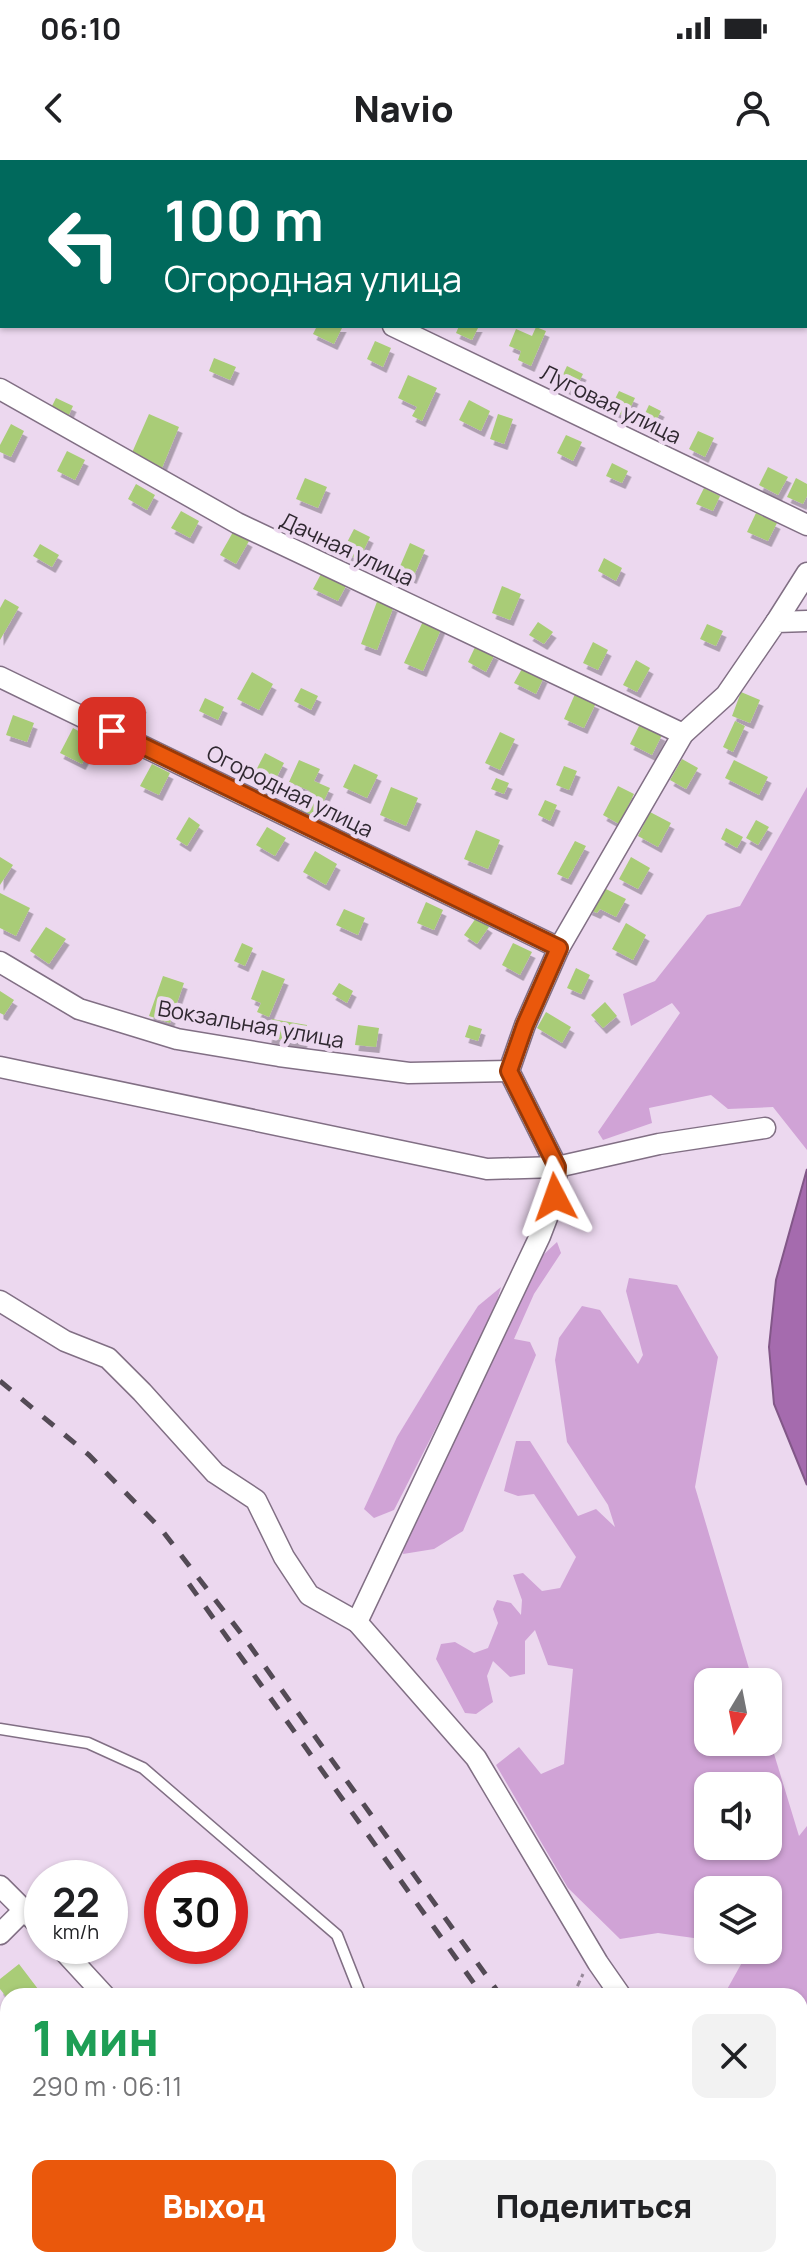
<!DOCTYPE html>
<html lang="ru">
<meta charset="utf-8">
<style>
:root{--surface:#fff;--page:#f2f2f2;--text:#202124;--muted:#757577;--accent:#ea580c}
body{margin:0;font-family:Manrope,sans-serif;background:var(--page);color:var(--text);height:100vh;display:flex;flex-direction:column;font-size:30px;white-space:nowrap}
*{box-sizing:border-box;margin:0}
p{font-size:26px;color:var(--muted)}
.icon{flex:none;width:44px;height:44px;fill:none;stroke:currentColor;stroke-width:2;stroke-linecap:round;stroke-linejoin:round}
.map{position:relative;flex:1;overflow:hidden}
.details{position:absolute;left:0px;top:1828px;width:808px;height:280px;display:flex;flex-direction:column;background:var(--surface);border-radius:24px 24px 0 0;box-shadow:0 2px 6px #0004}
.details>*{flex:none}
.banner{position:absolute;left:0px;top:0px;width:808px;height:168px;box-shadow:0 2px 6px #0004;background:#00695c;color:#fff;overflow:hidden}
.needle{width:52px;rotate:190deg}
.controls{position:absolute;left:694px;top:1508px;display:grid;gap:16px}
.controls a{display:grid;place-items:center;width:88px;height:88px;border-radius:16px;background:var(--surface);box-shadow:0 2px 6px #0004;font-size:40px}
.speed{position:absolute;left:24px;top:1700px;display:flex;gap:16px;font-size:40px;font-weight:700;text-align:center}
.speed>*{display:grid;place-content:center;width:104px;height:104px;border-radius:50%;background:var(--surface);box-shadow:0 2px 6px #0004;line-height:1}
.speed small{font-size:20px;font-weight:400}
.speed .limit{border:12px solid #d22;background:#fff;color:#111}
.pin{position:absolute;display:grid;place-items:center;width:68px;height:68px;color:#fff;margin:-34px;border-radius:16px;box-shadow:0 4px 12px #0006}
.me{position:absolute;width:88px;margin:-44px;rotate:356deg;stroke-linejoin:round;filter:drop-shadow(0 0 6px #0008)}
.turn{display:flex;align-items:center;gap:28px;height:168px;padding:0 32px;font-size:36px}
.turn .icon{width:104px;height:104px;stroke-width:2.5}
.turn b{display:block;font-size:56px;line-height:68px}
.round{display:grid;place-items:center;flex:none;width:84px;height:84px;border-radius:16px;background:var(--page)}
.headline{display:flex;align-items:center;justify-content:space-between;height:136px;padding:0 32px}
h1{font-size:48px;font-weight:800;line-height:60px;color:#1e9e55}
.action{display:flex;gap:16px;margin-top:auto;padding:16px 32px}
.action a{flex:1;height:92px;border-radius:16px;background:var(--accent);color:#fff;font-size:32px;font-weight:800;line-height:92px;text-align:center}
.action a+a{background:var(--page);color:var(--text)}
.status{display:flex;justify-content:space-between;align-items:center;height:56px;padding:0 40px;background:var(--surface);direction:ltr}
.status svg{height:22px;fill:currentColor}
header{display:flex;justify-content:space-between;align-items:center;height:104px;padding:0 32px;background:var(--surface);font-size:36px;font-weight:800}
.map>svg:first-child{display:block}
.green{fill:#d0a3d6;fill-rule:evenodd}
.water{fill:#a56bae;stroke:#825788;stroke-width:2}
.building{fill:#a9cc77;filter:url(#shadow)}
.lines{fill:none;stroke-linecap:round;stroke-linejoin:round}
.service-casing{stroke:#816f84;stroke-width:13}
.minor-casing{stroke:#816f84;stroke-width:23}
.path{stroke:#968898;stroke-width:3;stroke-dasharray:6 4;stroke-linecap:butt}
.service{stroke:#fff;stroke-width:10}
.minor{stroke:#fff;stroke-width:20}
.rail{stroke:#534a55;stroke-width:5;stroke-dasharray:14 14;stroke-linecap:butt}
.route-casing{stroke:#983908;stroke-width:20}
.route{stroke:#ea580c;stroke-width:14}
.labels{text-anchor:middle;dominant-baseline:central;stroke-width:8;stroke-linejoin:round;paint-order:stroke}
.street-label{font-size:22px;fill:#2f2830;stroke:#ecd8ef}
</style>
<div class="status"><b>06:10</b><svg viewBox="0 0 49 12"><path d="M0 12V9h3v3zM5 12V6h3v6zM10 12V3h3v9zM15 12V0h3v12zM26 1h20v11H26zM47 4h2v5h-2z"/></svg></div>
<header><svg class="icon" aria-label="back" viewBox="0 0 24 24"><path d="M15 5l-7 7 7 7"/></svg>Navio<svg class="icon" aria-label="person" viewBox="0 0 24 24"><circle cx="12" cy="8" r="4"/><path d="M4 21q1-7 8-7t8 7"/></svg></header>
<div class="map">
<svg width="807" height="2108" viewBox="0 0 807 2108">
<defs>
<filter id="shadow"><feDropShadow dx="3.5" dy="6" stdDeviation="0" flood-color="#0004"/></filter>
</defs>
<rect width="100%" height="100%" fill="#ecd8ef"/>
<g class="green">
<path d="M807,627V990L773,947L728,949L711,935L649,948L652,963L603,980L598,972L680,853L672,843L631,866L623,834L655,821L707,755L740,746Z"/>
<path d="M557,1082L561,1093L534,1134L514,1179L530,1182L536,1195L463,1371L434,1389L403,1394L405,1378L542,1096Z"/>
<path d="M629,1118L677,1125L718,1197L695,1327L753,1522H708V1582H768V1574L799,1676L807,1666V1911L800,1908V1836H727L725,1833L749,1790H768V1730H708V1780L658,1773L620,1779L568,1728L496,1605L519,1587L541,1614L564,1604L573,1509L548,1505L535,1470L525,1481V1514L510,1517L493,1501L487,1516L493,1542L476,1554L465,1553L436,1499L441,1484L455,1482L474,1493L488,1488L498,1463L493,1449L497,1440L511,1443L521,1455L522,1440L513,1415L523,1413L542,1431L560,1428L576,1397L534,1334L518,1336L504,1331L516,1281H530L578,1356L596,1349L615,1367L608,1345L567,1282L555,1200L559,1178L582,1146L600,1150L638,1204L643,1195L626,1131ZM708,1626H768V1686H708Z"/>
<path d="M501,1127L492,1158L394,1350L374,1358L364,1349L397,1277L450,1190L478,1146Z"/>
</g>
<path class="water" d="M807,1009V1325L774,1244L769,1187L776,1120Z"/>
<g class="building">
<path d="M317,166H343L334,184L313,174Z"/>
<path d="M459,166H479L472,180L456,173Z"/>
<path d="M536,167L546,171L531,206L518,200L521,191L509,186L516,169L532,176Z"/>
<path d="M375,181L391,188L383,207L367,199Z"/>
<path d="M214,198L236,207L230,220L209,211Z"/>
<path d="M567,206L583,214L574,232L558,225Z"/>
<path d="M408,215L437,228L422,261L412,256L417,247L398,238Z"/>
<path d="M619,231L635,238L626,257L610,249Z"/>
<path d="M56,238L73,246L66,261L49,252Z"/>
<path d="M469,240L490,251L481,271L459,260Z"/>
<path d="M649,245L661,251L653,267L641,262Z"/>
<path d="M149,254L179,267L162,308L131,295Z"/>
<path d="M498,254L513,259L504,284L490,279Z"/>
<path d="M11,264L24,271L11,297L0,292V285Z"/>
<path d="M698,271L714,278L705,297L689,289Z"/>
<path d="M566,275L582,282L573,301L557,293Z"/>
<path d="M67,291L85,300L75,320L57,311Z"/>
<path d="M612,303L628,311L622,323L606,316Z"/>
<path d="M768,307L788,317L778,335L759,325Z"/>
<path d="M305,318L327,327L318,348L296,339Z"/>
<path d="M796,318L807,324V336L803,344L787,337Z"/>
<path d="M136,324L155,335L147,350L128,339Z"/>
<path d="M704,328L720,336L713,351L696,344Z"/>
<path d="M181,351L199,361L190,378L171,368Z"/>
<path d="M756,353L777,363L768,381L747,372Z"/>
<path d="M354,369L370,377L359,400L342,392Z"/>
<path d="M233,372L249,381L236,404L220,395Z"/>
<path d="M410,383L425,390L413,418L398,411Z"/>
<path d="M40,384L59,395L52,407L33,396Z"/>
<path d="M604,398L622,408L616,421L598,411Z"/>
<path d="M322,412L347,424L338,441L313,429Z"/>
<path d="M502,426L521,434L510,460L492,453Z"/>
<path d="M5,439L19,447L0,480V448Z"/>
<path d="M378,439L394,446L377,490L361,484Z"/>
<path d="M424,459L442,467L423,511L404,503Z"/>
<path d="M538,462L553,472L544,484L529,475Z"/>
<path d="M707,464L723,471L716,486L700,479Z"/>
<path d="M593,482L608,490L598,510L583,503Z"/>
<path d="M476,485L495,494L486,512L468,502Z"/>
<path d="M636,500L650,508L637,532L623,525Z"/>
<path d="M523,507L544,517L536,534L514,523Z"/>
<path d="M252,512L273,524L259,550L237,539Z"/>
<path d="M301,528L318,536L311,550L294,541Z"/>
<path d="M741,532L760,540L750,563L732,556Z"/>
<path d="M575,534L596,543L584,568L564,559Z"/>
<path d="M205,538L224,547L218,560L199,551Z"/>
<path d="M132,541L143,546L131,570L119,564Z"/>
<path d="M13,555L34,563L27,582L6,575Z"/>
<path d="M735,561L745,566L733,592L723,587Z"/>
<path d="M640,564L662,575L652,595L630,584Z"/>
<path d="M73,568L95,580L82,604L60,593Z"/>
<path d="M500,572L515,579L500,610L485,603Z"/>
<path d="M265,593L284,603L270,630L251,620Z"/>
<path d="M682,599L698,608L686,629L670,620Z"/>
<path d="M299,600L320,609L314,621L330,628L316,657L301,650L310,631L289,622Z"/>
<path d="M734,600L768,617L759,635L725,618Z"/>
<path d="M152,604L170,613L159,635L140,626Z"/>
<path d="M354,604L378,615L367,638L343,627Z"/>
<path d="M564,606L577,611L569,630L556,625Z"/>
<path d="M496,618L509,623L504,634L491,629Z"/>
<path d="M618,626L634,634L619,664L603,655Z"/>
<path d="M391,627L418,638L406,666L380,655Z"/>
<path d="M545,640L557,645L550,661L538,655Z"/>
<path d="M650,652L671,663L658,687L638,676Z"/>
<path d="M189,657L200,665L187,686L176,679Z"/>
<path d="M756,660L769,667L758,685L746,678Z"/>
<path d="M267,667L286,678L275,696L256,685Z"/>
<path d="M726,668L743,677L737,688L721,679Z"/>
<path d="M476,670L500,680L488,709L464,699Z"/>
<path d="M575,681L586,686L568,719L557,714Z"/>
<path d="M315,691L337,704L326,725L303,712Z"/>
<path d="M0,697L13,705L0,725Z"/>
<path d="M631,697L650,708L638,729L619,719Z"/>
<path d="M600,726L626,739L616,757L600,749L597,753L588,749Z"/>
<path d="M0,733L30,748L16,776L0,768Z"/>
<path d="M426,742L443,750L434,770L417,763Z"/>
<path d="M344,749L365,758L358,775L336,765Z"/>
<path d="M476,758L489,767L477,784L464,775Z"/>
<path d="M626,763L646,775L633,800L612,789Z"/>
<path d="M46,767L66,779L49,804L30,791Z"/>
<path d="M242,783L253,788L245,806L234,801Z"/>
<path d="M513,783L532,792L520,815L502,805Z"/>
<path d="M576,808L590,815L581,834L567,828Z"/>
<path d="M262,810L285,819L269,857L257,852L261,843L251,839Z"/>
<path d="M163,816L184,823L170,863L149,856Z"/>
<path d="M339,823L353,831L347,843L332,834Z"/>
<path d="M0,831L14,840L4,855L0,853Z"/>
<path d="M605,842L617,856L603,868L591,855Z"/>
<path d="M546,852L571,867L562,883L537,868Z"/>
<path d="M272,859L307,865L303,884L268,877Z"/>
<path d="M358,865L379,868L376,887L355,885Z"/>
<path d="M469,865L482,869L478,881L465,877Z"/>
<path d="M19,1804L38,1829L28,1836H8V1839L0,1829V1819Z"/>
<path d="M3,1950L8,1955V1980L0,1971V1952Z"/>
<path d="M8,2032V2060L0,2053V2040Z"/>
</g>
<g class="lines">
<g class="service-casing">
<g id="service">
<path d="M0,1569L88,1583L143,1608L337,1775L361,1836"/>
<path d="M497,2100L502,2108"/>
<path d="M15,2108L23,2100"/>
</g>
</g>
<g class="minor-casing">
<g id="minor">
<path d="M48,0L53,2"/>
<path d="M601,0L605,2"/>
<path d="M806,103L807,104"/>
<path d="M393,166L807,365"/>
<path d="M0,229L237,363L683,574"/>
<path d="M776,462L807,413"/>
<path d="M0,517L559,788"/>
<path d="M0,802L79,849L177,879L279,896L409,913L509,911"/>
<path d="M0,907L487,1009L557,1007L659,984L765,968"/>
<path d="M0,1141L65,1181L108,1198L142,1232L215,1313L256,1340L284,1397L309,1435L357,1462"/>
<path d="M0,1726L42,1768"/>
<path d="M0,1774L25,1749"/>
<path d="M59,1786L105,1836"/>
<path d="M621,1836L598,1803L476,1598L357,1462L540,1076L555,1037L557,1007L509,911L525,865L559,788L683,574L726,535L776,462L807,461"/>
<path d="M800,2069L807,2089"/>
<path d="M297,2100L301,2108"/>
</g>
</g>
<path class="path" d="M577,1836V1827L583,1814"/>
<use href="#service" class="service"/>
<use href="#minor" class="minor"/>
<g class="rail">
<path d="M0,1221L89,1295L161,1369L243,1476L501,1836"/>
<path d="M189,1424L483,1836"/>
<path d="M670,2100L676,2108"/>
<path d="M686,2100L692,2108"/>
</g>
</g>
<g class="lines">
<g class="route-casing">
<path id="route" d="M112,571L559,788L525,865L509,911L557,1007L555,1037"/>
</g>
<use href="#route" class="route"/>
</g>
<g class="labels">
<g class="street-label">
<text transform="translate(611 244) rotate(26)">Луговая улица</text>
<text transform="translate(347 389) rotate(25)">Дачная улица</text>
<text transform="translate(290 631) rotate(26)">Огородная улица</text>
<text transform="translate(251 864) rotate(10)">Вокзальная улица</text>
</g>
</g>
</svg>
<div class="controls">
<a><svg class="needle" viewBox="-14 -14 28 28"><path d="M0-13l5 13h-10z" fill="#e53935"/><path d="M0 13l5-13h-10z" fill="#757577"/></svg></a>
<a><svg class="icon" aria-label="sound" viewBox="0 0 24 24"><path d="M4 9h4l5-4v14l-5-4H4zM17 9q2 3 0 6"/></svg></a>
<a><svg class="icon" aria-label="layers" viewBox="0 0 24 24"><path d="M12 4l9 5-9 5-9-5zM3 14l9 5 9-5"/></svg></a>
</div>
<div class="speed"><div>22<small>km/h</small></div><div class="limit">30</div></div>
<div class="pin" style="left:112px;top:571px;background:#d93025"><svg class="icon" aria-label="arrive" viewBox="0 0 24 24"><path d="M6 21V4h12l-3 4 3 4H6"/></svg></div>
<svg class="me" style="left:555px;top:1037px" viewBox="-20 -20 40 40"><path d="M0-17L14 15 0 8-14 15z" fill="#ea580c" stroke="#fff" stroke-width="4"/></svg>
<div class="banner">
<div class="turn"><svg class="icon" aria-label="left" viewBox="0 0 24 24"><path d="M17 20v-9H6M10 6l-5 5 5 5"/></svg><div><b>100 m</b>Огородная улица</div></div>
</div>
<section class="details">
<div class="headline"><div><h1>1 мин</h1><p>290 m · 06:11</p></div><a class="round"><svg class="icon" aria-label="close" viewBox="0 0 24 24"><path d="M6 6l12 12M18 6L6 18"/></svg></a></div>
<div class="action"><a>Выход</a><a>Поделиться</a></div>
</section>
</div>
